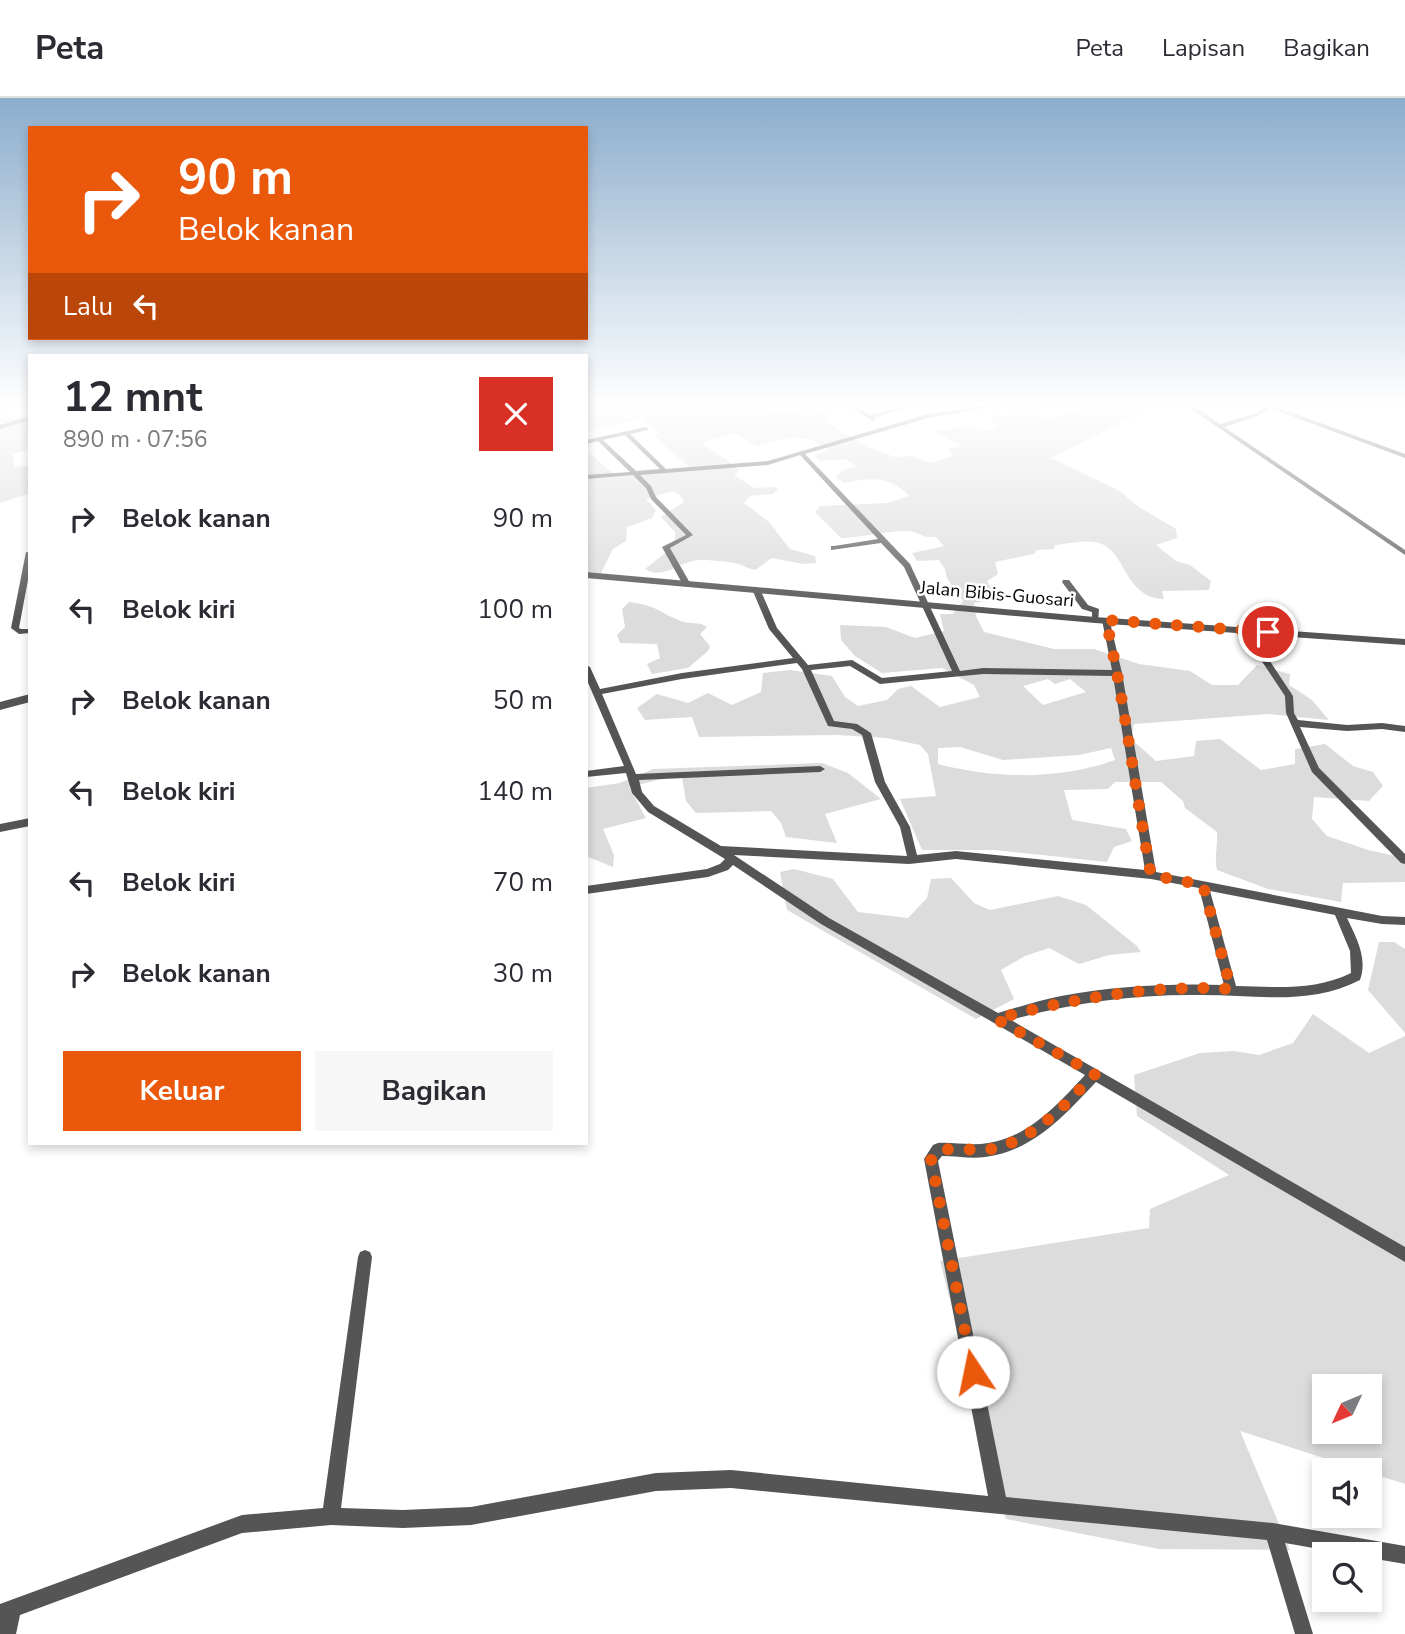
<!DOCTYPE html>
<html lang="id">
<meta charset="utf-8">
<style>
:root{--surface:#fff;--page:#f7f7f7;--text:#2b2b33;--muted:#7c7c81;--line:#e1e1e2;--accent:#ea580c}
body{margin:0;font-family:"Nunito Sans",sans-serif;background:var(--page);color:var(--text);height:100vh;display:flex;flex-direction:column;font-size:26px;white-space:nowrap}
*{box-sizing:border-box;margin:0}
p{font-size:23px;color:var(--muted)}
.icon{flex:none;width:38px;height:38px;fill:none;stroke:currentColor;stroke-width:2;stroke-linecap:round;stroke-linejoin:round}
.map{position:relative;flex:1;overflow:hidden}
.sheet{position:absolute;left:28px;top:256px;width:560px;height:791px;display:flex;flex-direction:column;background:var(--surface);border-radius:0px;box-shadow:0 4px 10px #0003}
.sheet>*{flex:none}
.guide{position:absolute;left:28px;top:28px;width:560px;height:214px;border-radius:0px;box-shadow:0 4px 10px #0003;background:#ea580c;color:#fff;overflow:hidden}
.needle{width:46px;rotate:226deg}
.fabs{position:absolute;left:1312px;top:1276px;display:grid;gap:14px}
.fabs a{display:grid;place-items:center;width:70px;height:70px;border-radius:0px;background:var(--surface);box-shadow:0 4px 10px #0003;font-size:35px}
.pin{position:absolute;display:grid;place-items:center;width:60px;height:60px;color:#fff;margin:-30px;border:4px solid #fff;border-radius:50%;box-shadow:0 2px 7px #0007}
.me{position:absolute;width:77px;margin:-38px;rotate:349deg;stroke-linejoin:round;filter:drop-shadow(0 0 5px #0008)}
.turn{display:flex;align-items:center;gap:24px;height:147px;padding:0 35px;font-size:32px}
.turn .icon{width:91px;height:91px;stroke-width:2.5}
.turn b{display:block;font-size:49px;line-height:60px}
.then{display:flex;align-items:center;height:66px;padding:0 35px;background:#0003;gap:14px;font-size:26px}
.round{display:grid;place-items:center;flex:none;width:74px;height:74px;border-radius:0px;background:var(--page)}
.head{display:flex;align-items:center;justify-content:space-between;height:119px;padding:0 35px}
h1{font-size:42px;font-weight:700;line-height:52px}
.primary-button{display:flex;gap:14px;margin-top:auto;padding:14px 35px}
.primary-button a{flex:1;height:80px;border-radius:0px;background:var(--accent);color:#fff;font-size:28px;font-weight:700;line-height:80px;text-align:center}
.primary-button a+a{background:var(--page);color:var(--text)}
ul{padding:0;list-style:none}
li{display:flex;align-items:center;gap:21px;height:91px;padding:0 35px}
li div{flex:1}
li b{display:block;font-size:26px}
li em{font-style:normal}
header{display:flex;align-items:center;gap:42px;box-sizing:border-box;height:98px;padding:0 35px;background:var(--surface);border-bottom:2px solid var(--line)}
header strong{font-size:33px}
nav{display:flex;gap:38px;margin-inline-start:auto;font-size:24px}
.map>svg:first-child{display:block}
.green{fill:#dcdcdc;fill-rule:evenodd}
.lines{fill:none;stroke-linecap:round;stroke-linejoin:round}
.minor{fill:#555;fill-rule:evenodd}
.tertiary{fill:#555;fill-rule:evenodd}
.route{stroke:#ea580c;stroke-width:12;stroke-dasharray:0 21.6}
.labels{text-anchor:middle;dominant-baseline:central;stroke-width:5;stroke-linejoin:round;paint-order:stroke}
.far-street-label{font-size:18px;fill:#000;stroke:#fff}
</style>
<header>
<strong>Peta</strong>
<nav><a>Peta</a><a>Lapisan</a><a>Bagikan</a></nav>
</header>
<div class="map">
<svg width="1405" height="1536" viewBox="0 0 1405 1536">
<rect width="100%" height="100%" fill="#fff"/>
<g class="green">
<path d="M586,304H776L765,309L781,316L803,311L804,305L831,317L822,321L867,349L895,359L911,358L931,365L952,358L949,351L961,347L933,334L971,327L988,333L997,330L990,323L994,319L988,315L1004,318L1016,316L1002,304H1036L1044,309L1032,313L1047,321L1085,309L1079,304H1162L1051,360L1120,393L1136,407L1176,431L1177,440L1156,447L1176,463L1190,467L1211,483L1209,492L1162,493L1164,501C1122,500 1127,448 1094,444C1082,442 1067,446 1055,447L1054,451L1037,452L1034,456L995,464L998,476L987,483L997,501L974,505L976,518L984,534L1054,551H1094L1139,566L1190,573L1212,587H1238L1257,567L1290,576L1289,587L1312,602L1329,622L1268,616L1134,626L1131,641L1156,663L1194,658L1196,643L1220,641L1261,672L1295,666V651L1325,646L1353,668L1373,674L1383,688L1369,703L1314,699L1312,721L1327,738L1368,752L1405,760V784L1343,785L1341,804L1268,791L1217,772C1214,762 1218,747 1217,734L1185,710L1183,703L1161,684H1115L1108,691L1064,692L1072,722L1126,731L1132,743L1114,749L1107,764L994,752H922L900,701L936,698L928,656L920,647L886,640L838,637L699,639L692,619L645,622L637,610L657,596L688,605L708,595L732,607L761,594L763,575L790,572L832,578L845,599L858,608L887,602L898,591L911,588L940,609L980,599L974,587L942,570L882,575L855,558L841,542L840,527L886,529L915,540L944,533L940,516H953L963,503L947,480L945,471L939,462L917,463L912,455L944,448L936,439C922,440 920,435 910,433C897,431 859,440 841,440L815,414L820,408L887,405L909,398C889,377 870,380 844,385L835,379L842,373L856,368L845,361L819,363L815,357L829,352C804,333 785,339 757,348L735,335L702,345C715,356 728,360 739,373L734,377L754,390L775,389L778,391L773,396L750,398L744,405L769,424L790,451L815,458L816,465L804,466L772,460L755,472C749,471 745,468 739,466C734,464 708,462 702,462C680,461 666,483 645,471L675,447V434L661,419L684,404L681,398L673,393L646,401L656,412L652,420L627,429L626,443L613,451L601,475L586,474V352L616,378L690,370L654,337L658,335L642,321L586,333ZM1048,581L1055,586L1070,581L1086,594L1043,607L1023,588ZM960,649L1003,662L1079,657L1111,650L1115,662C1059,682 996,681 938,666V650Z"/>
<path d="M13,307L16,310L2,314L4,318L30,320L26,352L13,356L14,369L30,368V395L0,405V309Z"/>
<path d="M629,504C656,507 658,514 681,523C690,527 699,523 707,529L700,536L710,548L708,553L688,570L652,576L647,566L660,560L657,546L620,545L617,537L625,529L622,511Z"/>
<path d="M822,665L848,675L881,701L825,716L837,745L786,739L781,725L771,713L696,715L686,703L682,680H666L629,689L646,720L603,731L614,757L613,769L586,758V690L620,685L653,671Z"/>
<path d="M794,771L833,781L858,814L908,820L927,800L931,781L951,780L974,805L990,812L1058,798L1086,807L1137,848L1141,854L1109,857L1079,866L1049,850L1025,858L1001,872L1014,901L976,921L787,812L780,774Z"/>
<path d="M1379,844H1394L1405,851V935L1368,892Z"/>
<path d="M1313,916L1369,955L1405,938V1386L1370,1375V1372H1361L1240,1333L1290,1452L1159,1451L1006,1421L940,1163L1149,1130L1150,1111L1229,1077L1137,1018L1134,977L1200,955L1234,953L1259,957L1293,945ZM1325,1288H1370V1334H1325Z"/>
</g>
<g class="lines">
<g class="minor">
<path d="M857,304H866L856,308L870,317L922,304H932L874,319L876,321L873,323L848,308Z"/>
<path d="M1004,304H1018L928,320L805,356L910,466L960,573L983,570L1112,572L1102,522L1103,520H1109L1122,575L1156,774L1382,818L1405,819V827L1382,826L1347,820C1356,839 1368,860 1360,882C1309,908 1257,897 1202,897C1136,896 1074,904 1011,922L1405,1149V1164L1096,984C1065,1017 1033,1053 985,1059C971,1061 956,1058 942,1058L938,1063L1006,1399L1273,1425L1405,1448V1466L1370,1460V1456H1348L1285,1445L1313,1536H1295L1267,1442L731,1390L656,1393L471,1427L403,1430L331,1427L242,1435L20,1517L16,1536H0V1506L242,1417L323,1410L358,1159L360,1154L365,1152L370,1154L372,1159L341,1410L403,1412L471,1409L656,1375L731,1372L988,1398L924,1061L933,1047L938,1045C954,1044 971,1048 988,1045C1029,1039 1058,1006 1085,977L821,826L733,767L728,772L708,779L586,796V788L707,771L720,766L725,761L648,714L632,695L626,675L586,679V673L624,668L586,580V567L590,569L600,591L682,575L793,560L769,531L752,491L756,489L760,491L777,530L808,567L852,562L882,580L952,573L904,469L881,445L831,452V448H834L878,441L800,357L768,367L640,377L651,388L656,399L693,437L670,450L690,485L686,487L682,485L662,449L686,437L651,401L646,390L633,377L586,381V377L630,374L598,343L586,346V342L646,329L648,330V332L630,336L666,371L768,363L925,317ZM625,337L660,371L636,373L603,342ZM797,565L802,571L828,628L852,631L862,637L875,684L900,729L907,758L721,748L654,708L642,694L639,682L820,674L825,671L820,668L636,676L602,596L682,581ZM850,568L880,586L983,576L1113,578L1145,772L956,753L917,757L910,729L885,684L871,635L857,626L834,623L811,572ZM734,757L909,766L956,761L1151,781L1199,790L1224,887C1171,885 1114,888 1061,898C1040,902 1019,909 998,915L829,820ZM1210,793L1335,817L1350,853L1351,875C1315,893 1275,889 1236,888Z"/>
<path d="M1181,304H1188L1220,326L1254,316L1266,309L1255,304H1263L1405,356V360L1270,310L1258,318L1224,329L1405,452V457Z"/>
<path d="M30,318V322L0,331V327Z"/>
<path d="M26,454H30V471L19,530L21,531H30V535L19,536L11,530Z"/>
<path d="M1063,482H1069L1088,507L1099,511L1098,524H1092V514L1082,511L1062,484Z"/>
<path d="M1242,530H1248L1293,598L1294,615L1298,622L1347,627L1382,625L1405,628V634L1382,631L1347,633L1300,629L1319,670L1405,756V766L1401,765L1312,674L1286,615L1285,598L1241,532Z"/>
<path d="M30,720V728L0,734V726Z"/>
</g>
<g class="tertiary">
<path d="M586,474L1095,519L1405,541V547L1095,525L586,480Z"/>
<path d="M30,596V604L0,612V604Z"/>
</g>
</g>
<linearGradient id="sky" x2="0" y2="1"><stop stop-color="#8cadcc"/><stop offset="0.59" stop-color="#fff"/><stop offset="1" stop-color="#fff" stop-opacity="0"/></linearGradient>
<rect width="1405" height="519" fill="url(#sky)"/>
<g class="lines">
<path class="route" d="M973,1274L931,1061C938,1043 978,1056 996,1050C1039,1038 1065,1006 1095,976L996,921C1069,901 1156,886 1231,891L1203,787L1151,777C1135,692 1125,606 1106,522L1268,534"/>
</g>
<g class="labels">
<g class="far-street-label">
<text transform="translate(997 496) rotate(5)">Jalan Bibis-Guosari</text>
</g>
</g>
</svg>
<div class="fabs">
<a><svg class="needle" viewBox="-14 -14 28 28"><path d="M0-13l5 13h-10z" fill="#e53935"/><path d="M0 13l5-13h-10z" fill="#7c7c81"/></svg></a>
<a><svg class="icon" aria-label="sound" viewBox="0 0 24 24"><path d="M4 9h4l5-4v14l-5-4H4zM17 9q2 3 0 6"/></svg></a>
<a><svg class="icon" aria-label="search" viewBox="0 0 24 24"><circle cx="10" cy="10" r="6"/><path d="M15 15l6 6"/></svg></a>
</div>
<div class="pin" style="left:1268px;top:534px;background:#d93025"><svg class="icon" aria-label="arrive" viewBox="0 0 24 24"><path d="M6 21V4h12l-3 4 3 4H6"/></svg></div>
<svg class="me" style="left:973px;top:1274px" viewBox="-20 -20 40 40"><circle r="19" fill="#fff"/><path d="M0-13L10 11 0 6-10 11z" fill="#ea580c"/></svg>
<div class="guide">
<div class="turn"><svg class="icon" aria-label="right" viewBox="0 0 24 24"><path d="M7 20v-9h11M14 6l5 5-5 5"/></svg><div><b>90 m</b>Belok kanan</div></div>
<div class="then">Lalu<svg class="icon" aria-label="left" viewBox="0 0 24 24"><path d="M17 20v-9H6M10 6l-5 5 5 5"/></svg></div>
</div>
<section class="sheet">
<div class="head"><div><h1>12 mnt</h1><p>890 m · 07:56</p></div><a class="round" style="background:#d93025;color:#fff"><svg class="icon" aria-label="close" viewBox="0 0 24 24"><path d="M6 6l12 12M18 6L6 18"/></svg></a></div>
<ul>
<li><svg class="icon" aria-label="right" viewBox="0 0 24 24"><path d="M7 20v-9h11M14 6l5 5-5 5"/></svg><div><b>Belok kanan</b></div><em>90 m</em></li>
<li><svg class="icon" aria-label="left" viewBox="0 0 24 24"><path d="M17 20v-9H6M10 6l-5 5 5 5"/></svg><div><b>Belok kiri</b></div><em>100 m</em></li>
<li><svg class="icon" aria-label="right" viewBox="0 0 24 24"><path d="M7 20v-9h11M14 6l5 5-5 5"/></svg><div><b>Belok kanan</b></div><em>50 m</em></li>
<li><svg class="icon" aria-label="left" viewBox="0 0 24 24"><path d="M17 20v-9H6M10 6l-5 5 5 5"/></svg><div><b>Belok kiri</b></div><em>140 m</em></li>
<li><svg class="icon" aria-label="left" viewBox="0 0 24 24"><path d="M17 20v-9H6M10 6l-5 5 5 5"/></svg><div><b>Belok kiri</b></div><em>70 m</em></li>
<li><svg class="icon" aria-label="right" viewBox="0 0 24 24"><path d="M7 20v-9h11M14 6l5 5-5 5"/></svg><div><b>Belok kanan</b></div><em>30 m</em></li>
</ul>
<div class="primary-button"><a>Keluar</a><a>Bagikan</a></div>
</section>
</div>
